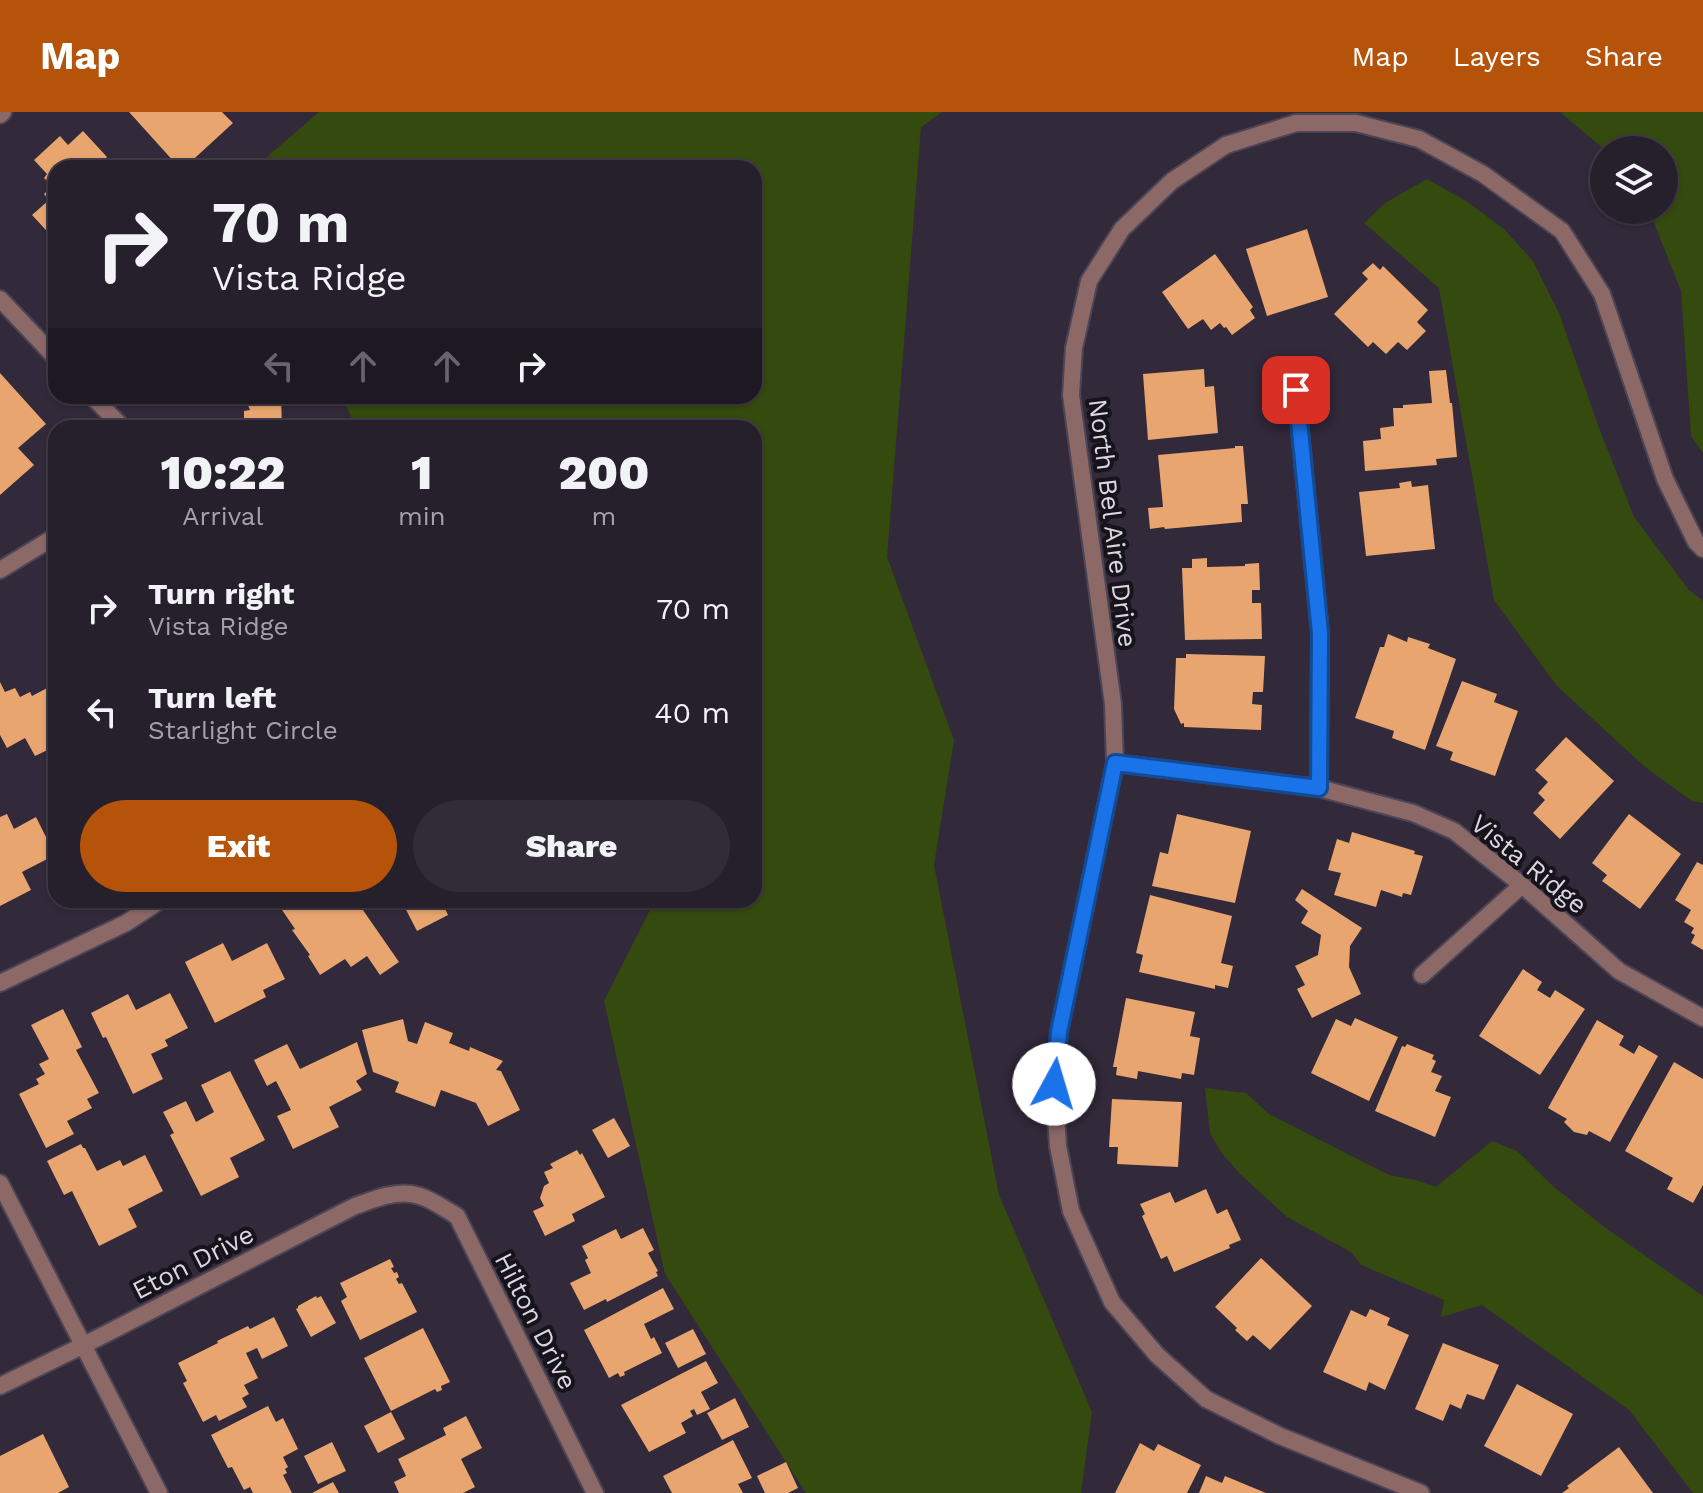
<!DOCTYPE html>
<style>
:root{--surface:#261f2c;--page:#322c38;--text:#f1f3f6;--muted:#a4a2a9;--line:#423d48;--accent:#b45309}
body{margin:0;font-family:"Work Sans",sans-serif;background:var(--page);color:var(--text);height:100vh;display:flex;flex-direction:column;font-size:30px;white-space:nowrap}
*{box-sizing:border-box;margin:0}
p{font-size:26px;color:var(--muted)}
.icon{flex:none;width:44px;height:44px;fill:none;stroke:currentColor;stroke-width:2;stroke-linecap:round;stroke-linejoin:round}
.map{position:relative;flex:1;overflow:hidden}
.sheet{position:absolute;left:48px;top:308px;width:714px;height:488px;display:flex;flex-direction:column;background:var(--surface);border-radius:24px;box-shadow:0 2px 6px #0004,0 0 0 2px var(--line)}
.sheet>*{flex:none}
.top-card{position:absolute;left:48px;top:48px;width:714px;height:244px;border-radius:24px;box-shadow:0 2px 6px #0004,0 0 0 2px var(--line);background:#261f2c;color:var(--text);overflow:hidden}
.fabs{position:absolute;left:1590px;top:24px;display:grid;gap:16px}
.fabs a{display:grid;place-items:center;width:88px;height:88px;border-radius:50%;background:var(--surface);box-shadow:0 2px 6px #0004,0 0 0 2px var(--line);font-size:40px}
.pin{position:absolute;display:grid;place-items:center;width:68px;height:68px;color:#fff;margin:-34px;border-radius:16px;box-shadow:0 4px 12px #0006}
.me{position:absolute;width:88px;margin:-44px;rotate:6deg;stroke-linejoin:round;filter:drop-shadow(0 0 6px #0008)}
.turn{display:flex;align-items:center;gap:28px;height:168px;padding:0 32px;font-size:36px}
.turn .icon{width:104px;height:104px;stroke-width:2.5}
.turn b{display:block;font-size:56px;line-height:68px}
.lanes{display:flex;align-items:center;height:76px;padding:0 32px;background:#0003;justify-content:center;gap:40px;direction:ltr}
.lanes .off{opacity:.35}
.eta{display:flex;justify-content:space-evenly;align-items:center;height:136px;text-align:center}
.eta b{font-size:48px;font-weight:800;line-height:56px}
.button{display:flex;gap:16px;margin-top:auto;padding:16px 32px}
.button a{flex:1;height:92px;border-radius:48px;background:var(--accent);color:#fff;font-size:32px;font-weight:800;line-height:92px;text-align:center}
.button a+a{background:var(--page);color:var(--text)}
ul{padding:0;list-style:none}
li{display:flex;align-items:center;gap:24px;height:104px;padding:0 32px}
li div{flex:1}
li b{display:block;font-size:30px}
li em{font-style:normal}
header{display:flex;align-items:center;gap:48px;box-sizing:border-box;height:112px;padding:0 40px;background:var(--accent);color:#fff}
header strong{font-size:38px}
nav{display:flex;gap:44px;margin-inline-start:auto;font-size:28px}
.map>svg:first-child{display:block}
.green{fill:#354a0e}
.building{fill:#e8a56f}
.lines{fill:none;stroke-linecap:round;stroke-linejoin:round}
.street-casing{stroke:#4d4555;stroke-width:20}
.street{stroke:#8c6867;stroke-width:16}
.route-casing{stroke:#114b97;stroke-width:20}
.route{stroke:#1a73e8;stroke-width:14}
.labels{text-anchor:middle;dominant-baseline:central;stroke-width:8;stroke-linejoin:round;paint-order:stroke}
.street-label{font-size:26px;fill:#dbd6e1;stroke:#17131b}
</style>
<header>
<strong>Map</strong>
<nav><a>Map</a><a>Layers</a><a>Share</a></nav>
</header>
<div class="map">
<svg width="1703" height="1381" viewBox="0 0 1703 1381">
<rect width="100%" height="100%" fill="#32293a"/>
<g class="green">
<path d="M319,0H942L921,15L887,445L954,628L934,753L999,1083L1092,1300L1081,1381H806L665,1162L604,889L655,788H754V591L756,587L754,583V316H356L342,284H754V56H254Z"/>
<path d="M1560,0H1703V341L1691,324L1681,179L1649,98H1664V38H1605Z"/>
<path d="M1427,67L1466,89L1504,117L1533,149L1559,201L1598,313L1634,405L1689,478L1703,489V691L1692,689L1645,655L1557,574L1494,488L1439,176L1364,111L1385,91Z"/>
<path d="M1205,976L1246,981L1269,1002L1389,1063L1416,1068L1436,1075L1492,1029L1517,1039L1554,1075L1607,1117L1703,1184V1381H1693L1629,1298L1482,1193L1441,1205L1444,1188L1361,1153L1351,1140L1287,1105L1239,1061L1221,1040L1210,1021Z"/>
</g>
<g class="building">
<path d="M129,0H222L233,11L184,56L178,50L176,52Z"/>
<path d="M83,19L107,45L96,56H56V129L32,103L49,88L44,82L52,74L44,66L47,62L34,48L60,24L68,33Z"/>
<path d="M1307,117L1328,185L1267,204L1246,137Z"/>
<path d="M1215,142L1253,195L1250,198L1255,206L1232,223L1226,215L1224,216L1220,211L1211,218L1203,207L1188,217L1162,180Z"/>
<path d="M1373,151L1380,158L1383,154L1428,198L1417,210L1426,219L1407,238L1398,230L1386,242L1373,230L1368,235L1334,202L1368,167L1362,161Z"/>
<path d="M1204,257L1205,275L1214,274L1218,321L1148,328L1143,262Z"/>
<path d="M1446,258L1450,291H1452L1457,345L1436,347L1437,353L1365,359L1363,329L1381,327L1380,316L1394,314L1393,296H1403V293L1432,291L1429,259Z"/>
<path d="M0,261L46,312L18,336L34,353L0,383Z"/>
<path d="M244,284H281L282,316H246L244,311V299L250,298Z"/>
<path d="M1235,334H1243L1248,392H1241L1242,410L1165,417L1164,415L1150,417L1148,396L1163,395L1158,343L1235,336Z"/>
<path d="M1411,369L1412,375L1428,373L1435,437L1366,444L1359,380L1400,376L1399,371Z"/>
<path d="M1207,446V455L1245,454V452L1259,451L1260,478H1252V491H1261L1262,527L1185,528L1182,456H1192V447Z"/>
<path d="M1388,522L1407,530L1408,525L1430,532L1428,536L1456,547L1425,638L1392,626L1394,619L1355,606L1380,535H1384Z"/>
<path d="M1186,542L1265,544L1263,580H1253L1252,592L1262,593L1261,618L1184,615V611L1181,612L1174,597L1176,546H1186Z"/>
<path d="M1462,569L1497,582L1494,590L1518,599L1495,664L1450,648L1453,640L1436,634Z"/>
<path d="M0,570L5,580L15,576L20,585L30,580L32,584L51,574L56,583V634L35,644L25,626L7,636L0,623Z"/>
<path d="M1566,625L1614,669L1560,727L1533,701L1545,688L1538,681L1548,670L1535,658Z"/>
<path d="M7,702L14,717L36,705L55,743L22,760L31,778L0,794V705Z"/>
<path d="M1177,702L1251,719L1235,791L1152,774L1160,740L1168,742Z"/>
<path d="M1629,702L1681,742L1640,797L1602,769L1607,763L1592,751Z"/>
<path d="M1352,720L1415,739L1414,742L1423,744L1411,783L1403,781L1402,785L1381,778L1376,795L1334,783L1341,761L1328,758L1337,727L1349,731Z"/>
<path d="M1697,750L1703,753V838L1691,831L1695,823L1691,821L1694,816L1684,810L1691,798L1675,788Z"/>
<path d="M1302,777L1362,816L1350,834L1349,855L1361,882L1312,906L1297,877L1305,873L1295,854L1318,843L1321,823L1301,811L1308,799L1295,788Z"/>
<path d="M1150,783L1232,804L1221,851L1233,854L1228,876L1215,873V877L1139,860L1143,843L1136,841Z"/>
<path d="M290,788H314L320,797L332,788H356L399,850L380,863L367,844L351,855L345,847L320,863L308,844L310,843L292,818L295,817L280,795Z"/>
<path d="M401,788H441L448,803L417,819Z"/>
<path d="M223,831L232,849L267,831L285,867L263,878L266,885L215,911L185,850Z"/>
<path d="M1523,857L1542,870L1537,878L1550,886L1555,878L1585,897L1540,963L1479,924Z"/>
<path d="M170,881L188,916L165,928L168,934L151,942L163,967L133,982L106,925L103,926L91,901L128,882L136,898Z"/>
<path d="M1126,886L1195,900L1190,924L1200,926L1194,963L1182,961L1181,967L1138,959L1137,967L1116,963L1117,955H1113Z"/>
<path d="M63,897L82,935L76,938L99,981L87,987L92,996L67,1009L74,1022L46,1036L19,982L39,972L36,967L45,962L39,952L49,947L31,913Z"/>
<path d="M1355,906L1398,925L1369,989L1311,961L1336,907L1351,914Z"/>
<path d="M403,907L408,929L417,932L425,910L453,921L449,931L469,939L470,935L503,949L496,958L501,959L520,998L488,1014L476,991L441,978L435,995L395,980L399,970L373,960L362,918Z"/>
<path d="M1597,908L1624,924L1619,933L1634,942L1639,933L1658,944L1610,1030L1589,1019L1587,1023L1574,1020L1564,1010L1567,1007L1548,996Z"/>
<path d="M357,930L367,962L356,969L362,978L329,995L339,1015L293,1037L277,1004L291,998L276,969L267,974L254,948L287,932L300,957Z"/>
<path d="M1407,932L1434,943L1432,947L1436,949L1431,960L1442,964L1435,979L1451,985L1435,1025L1375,999L1402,934L1405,935Z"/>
<path d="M1674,950L1703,967V1073L1693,1091L1667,1077L1673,1066L1625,1039Z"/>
<path d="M230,959L265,1028L230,1046L239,1065L201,1084L170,1023L174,1021L163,1000L186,989L196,1010L214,1000L201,973Z"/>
<path d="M1112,987L1182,990L1178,1055L1117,1052L1118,1035H1109Z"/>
<path d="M614,1006L630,1034L608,1046L592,1018Z"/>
<path d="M81,1032L83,1036H85L97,1059L120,1048L123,1054L145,1043L163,1079L128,1097L137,1115L99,1134L72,1079L64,1083L47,1049Z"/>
<path d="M577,1038L580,1043L582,1041L605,1085L572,1102L575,1109L545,1124L533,1099L544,1094L540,1086L544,1074L549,1071L544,1060L553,1056L550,1052Z"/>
<path d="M1206,1077L1217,1102L1227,1097L1241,1128L1229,1133L1230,1136L1174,1160L1167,1144L1161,1147L1142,1104L1145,1102L1140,1092L1170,1080L1175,1091Z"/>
<path d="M643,1116L654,1138L648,1141L658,1159L656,1160L658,1164L607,1190L606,1187L584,1198L570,1171L591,1161L585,1148L588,1146L582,1134L616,1117L621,1127Z"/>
<path d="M1261,1146L1312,1194L1270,1238L1253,1223L1247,1229L1235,1218L1237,1216L1215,1195Z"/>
<path d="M390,1147L394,1155L391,1156L394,1161L397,1160L399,1165L396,1167L399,1172L402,1171L417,1200L360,1228L341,1189L347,1185L340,1171Z"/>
<path d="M663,1176L674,1197L644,1212L651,1227L654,1225L662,1241L624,1260L625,1263L620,1265L618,1261L609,1266L584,1218Z"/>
<path d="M316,1184L317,1186L321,1184L336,1211L311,1225L296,1197L298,1196V1194Z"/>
<path d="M1370,1197L1390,1206L1387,1213L1409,1223L1385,1278L1369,1270L1366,1279L1323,1260L1351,1198L1366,1205Z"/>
<path d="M274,1205L288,1234L262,1247L257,1236L246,1241L258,1266L244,1273L249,1282L242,1286L247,1295L219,1309L216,1303L203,1310L183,1271L187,1269L178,1251L218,1231L217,1229L248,1214L250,1217Z"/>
<path d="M423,1216L450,1270L441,1274L442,1278L437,1280L435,1277L391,1299L364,1246Z"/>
<path d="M693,1217L706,1242L678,1256L665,1231Z"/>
<path d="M1443,1231L1499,1253L1484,1288L1467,1282L1461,1297L1450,1292L1443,1309L1415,1297Z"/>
<path d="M706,1249L718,1271L701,1280L710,1297L697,1303L694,1297L690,1299L693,1304L681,1311L686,1321L649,1340L621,1293Z"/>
<path d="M1517,1272L1573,1302L1541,1364L1484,1334Z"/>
<path d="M735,1286L749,1315L722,1328L707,1301Z"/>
<path d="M268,1294L276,1310L283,1306L298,1337L283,1345L288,1355L285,1357L287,1361L283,1363L292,1381H253L250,1375L244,1378L232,1355L228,1356L211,1323Z"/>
<path d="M391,1300L405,1327L378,1341L364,1314Z"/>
<path d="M466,1304L482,1336L461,1347L475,1375L463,1381H399L394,1370L406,1364L398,1347L446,1323L443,1316Z"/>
<path d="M43,1322L69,1375L58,1381H0V1344Z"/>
<path d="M733,1328L752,1366L738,1372L743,1381H672L663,1364Z"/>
<path d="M332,1330L346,1359L318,1372L304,1344Z"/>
<path d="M1140,1331L1154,1339L1158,1332L1201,1353L1187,1381H1115Z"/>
<path d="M1619,1335L1653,1381H1562L1569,1376L1567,1374Z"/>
<path d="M786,1350L798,1376L788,1381H765L757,1364Z"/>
<path d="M1206,1364L1222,1371L1225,1364L1266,1381H1199Z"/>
<path d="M333,1370L339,1381H312Z"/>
</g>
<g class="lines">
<g class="street-casing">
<g id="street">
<path d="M0,3L3,0"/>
<path d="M0,187L56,246"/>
<path d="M1296,278L1320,521L1319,676"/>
<path d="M92,284L123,316"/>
<path d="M0,458L56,424"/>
<path d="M1115,651L1319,676L1413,701L1454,719L1522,773L1619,859L1703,906"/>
<path d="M1422,863L1522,773"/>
<path d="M0,871L126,811L161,788"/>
<path d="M0,1071L159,1381"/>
<path d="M0,1274L84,1233L355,1094C372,1088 393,1079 411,1082C427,1084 443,1096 457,1104L595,1381"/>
<path d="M1421,1381L1280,1324L1206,1287L1157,1243L1112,1190L1071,1099L1058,1034L1054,972L1059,920L1115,651L1113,592L1071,283L1074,236L1089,169L1122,117L1172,69L1226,33L1296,11H1356L1419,27L1483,62L1562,119L1602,182L1665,367L1696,430L1703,437"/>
</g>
</g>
<use href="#street" class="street"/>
</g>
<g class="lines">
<g class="route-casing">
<path id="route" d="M1054,972L1059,920L1115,651L1319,676L1320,521L1296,278"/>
</g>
<use href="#route" class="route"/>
</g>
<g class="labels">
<g class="street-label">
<text transform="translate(1113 411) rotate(83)">North Bel Aire Drive</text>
<text transform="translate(1529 752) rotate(39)">Vista Ridge</text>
<text transform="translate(193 1150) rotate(-27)">Eton Drive</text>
<text transform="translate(536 1209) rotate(63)">Hilton Drive</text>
</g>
</g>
</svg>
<div class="fabs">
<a><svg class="icon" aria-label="layers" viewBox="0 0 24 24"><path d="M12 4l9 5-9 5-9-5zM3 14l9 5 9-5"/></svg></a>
</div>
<div class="pin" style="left:1296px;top:278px;background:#d93025"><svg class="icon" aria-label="arrive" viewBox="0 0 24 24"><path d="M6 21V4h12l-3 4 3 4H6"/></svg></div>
<svg class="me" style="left:1054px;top:972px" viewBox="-20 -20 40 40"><circle r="19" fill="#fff"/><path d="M0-13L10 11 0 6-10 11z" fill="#1a73e8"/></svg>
<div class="top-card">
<div class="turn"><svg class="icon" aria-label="right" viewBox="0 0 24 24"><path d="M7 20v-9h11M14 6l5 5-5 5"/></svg><div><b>70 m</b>Vista Ridge</div></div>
<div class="lanes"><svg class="icon off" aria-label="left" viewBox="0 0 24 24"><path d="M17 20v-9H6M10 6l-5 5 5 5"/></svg><svg class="icon off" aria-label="ahead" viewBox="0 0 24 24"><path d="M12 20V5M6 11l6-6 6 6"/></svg><svg class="icon off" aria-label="ahead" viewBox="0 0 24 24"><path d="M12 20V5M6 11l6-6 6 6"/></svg><svg class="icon" aria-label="right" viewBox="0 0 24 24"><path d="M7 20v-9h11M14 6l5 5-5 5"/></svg></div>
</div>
<section class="sheet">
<div class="eta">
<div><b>10:22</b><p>Arrival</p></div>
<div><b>1</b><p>min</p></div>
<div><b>200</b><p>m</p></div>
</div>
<ul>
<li><svg class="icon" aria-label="right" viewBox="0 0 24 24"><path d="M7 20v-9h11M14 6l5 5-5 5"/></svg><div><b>Turn right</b><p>Vista Ridge</p></div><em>70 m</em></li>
<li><svg class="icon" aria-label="left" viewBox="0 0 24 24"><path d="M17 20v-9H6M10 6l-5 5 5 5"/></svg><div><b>Turn left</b><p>Starlight Circle</p></div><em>40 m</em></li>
</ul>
<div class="button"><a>Exit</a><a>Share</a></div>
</section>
</div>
